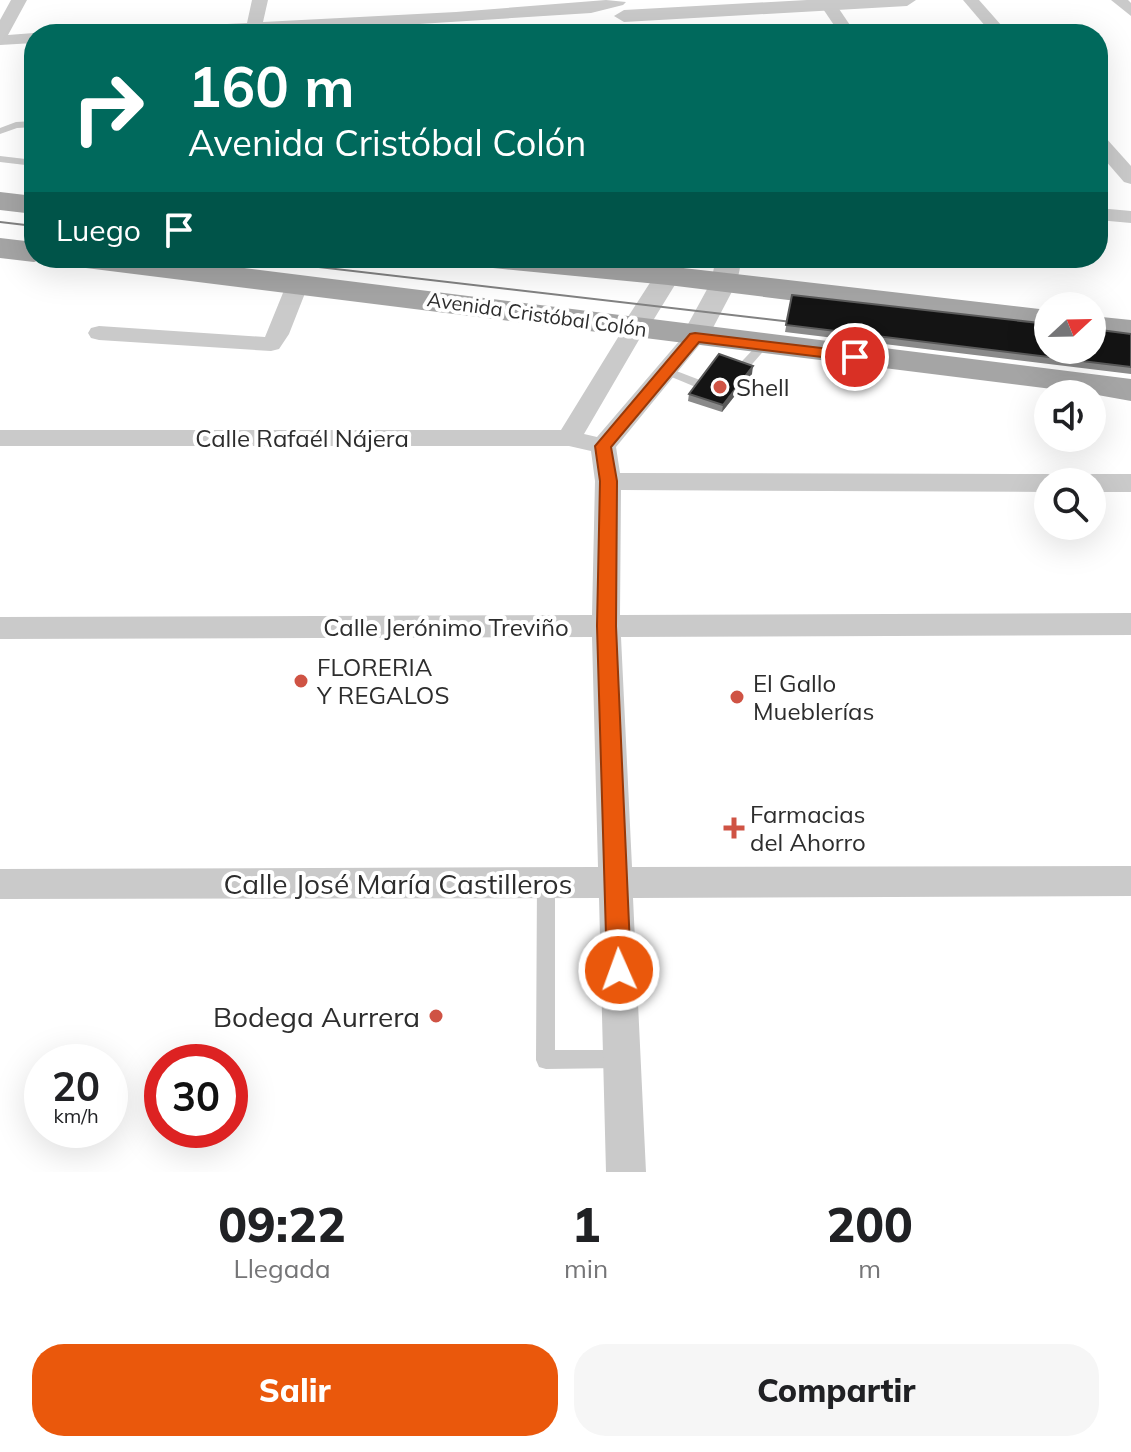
<!DOCTYPE html>
<html lang="es">
<meta charset="utf-8">
<style>
:root{--surface:#fff;--page:#f6f6f6;--text:#202124;--muted:#757577;--accent:#ea580c}
body{margin:0;font-family:Mulish,sans-serif;background:var(--page);color:var(--text);height:100vh;display:flex;flex-direction:column;font-size:30px;white-space:nowrap}
*{box-sizing:border-box;margin:0}
p{font-size:26px;color:var(--muted)}
.icon{flex:none;width:44px;height:44px;fill:none;stroke:currentColor;stroke-width:2;stroke-linecap:round;stroke-linejoin:round}
.map{position:relative;height:1172px;overflow:hidden}
.drawer{display:flex;flex-direction:column;background:var(--surface);flex:1}
.drawer>*{flex:none}
.banner{position:absolute;left:24px;top:24px;width:1084px;height:244px;border-radius:32px;box-shadow:0 8px 32px #0002;background:#00695c;color:#fff;overflow:hidden}
.needle{width:52px;rotate:68deg}
.buttons{position:absolute;left:1034px;top:292px;display:grid;gap:16px}
.buttons a{display:grid;place-items:center;width:72px;height:72px;border-radius:50%;background:var(--surface);box-shadow:0 8px 32px #0002;font-size:40px}
.speed{position:absolute;left:24px;top:1044px;display:flex;gap:16px;font-size:40px;font-weight:700;text-align:center}
.speed>*{display:grid;place-content:center;width:104px;height:104px;border-radius:50%;background:var(--surface);box-shadow:0 8px 32px #0002;line-height:1}
.speed small{font-size:20px;font-weight:400}
.speed .limit{border:12px solid #d22;background:#fff;color:#111}
.pin{position:absolute;display:grid;place-items:center;width:68px;height:68px;color:#fff;margin:-34px;border:4px solid #fff;border-radius:50%;box-shadow:0 2px 8px #0007}
.me{position:absolute;width:88px;margin:-44px;rotate:358deg;stroke-linejoin:round;filter:drop-shadow(0 0 6px #0008)}
.turn{display:flex;align-items:center;gap:28px;height:168px;padding:0 32px;font-size:36px}
.turn .icon{width:104px;height:104px;stroke-width:2.5}
.turn b{display:block;font-size:56px;line-height:68px}
.then{display:flex;align-items:center;height:76px;padding:0 32px;background:#0003;gap:16px;font-size:30px}
.eta{display:flex;justify-content:space-evenly;align-items:center;height:136px;text-align:center}
.eta b{font-size:48px;font-weight:800;line-height:56px}
.primary-button{display:flex;gap:16px;margin-top:auto;padding:16px 32px}
.primary-button a{flex:1;height:92px;border-radius:32px;background:var(--accent);color:#fff;font-size:32px;font-weight:800;line-height:92px;text-align:center}
.primary-button a+a{background:var(--page);color:var(--text)}
.map>svg:first-child{display:block}
.lines{fill:none;stroke-linecap:round;stroke-linejoin:round}
.service{fill:#cacaca;fill-rule:evenodd}
.minor{fill:#cacaca;fill-rule:evenodd}
.tertiary{fill:#cacaca;fill-rule:evenodd}
.primary{fill:#a5a5a5;fill-rule:evenodd}
.tram{stroke:#828282;stroke-width:2}
.wall{fill:#8a8a8a}
.shaded-wall{fill:#5a5a5a}
.building{fill:#141414;stroke:#5a5a5a;stroke-width:2}
.route{fill:#ea580c;stroke:#983908;stroke-width:2}
.poi-dot{fill:#cf5344;stroke:#fff;stroke-width:3}
.labels{text-anchor:middle;dominant-baseline:central;stroke-width:8;stroke-linejoin:round;paint-order:stroke}
.far-street-label{font-size:20px;fill:#2d2d2d;stroke:#fff}
.poi-label{font-size:24px;fill:#2d2d2d;stroke:#fff;text-anchor:start}
.street-label{font-size:24px;fill:#2d2d2d;stroke:#fff}
.near-street-label{font-size:28px;fill:#2d2d2d;stroke:#fff}
.near-poi-label{font-size:28px;fill:#2d2d2d;stroke:#fff;text-anchor:end}
</style>
<div class="map">
<svg width="1131" height="1172" viewBox="0 0 1131 1172">
<rect width="100%" height="100%" fill="#fff"/>
<g class="lines">
<g class="service">
<path d="M34,121V127L17,128L0,134V128L16,122Z"/>
<path d="M0,156L34,160V166L0,162Z"/>
<path d="M763,342L767,343V347L739,379H731V373L759,343Z"/>
<path d="M666,367L718,387L720,390L718,393H710L662,373V369Z"/>
<path d="M546,874L552,877L555,882V1050H619L626,1052L629,1059L626,1066L619,1068L546,1069L539,1067L536,1060L537,882L540,877Z"/>
</g>
<g class="minor">
<path d="M11,0H27L8,35L34,33L37,34H34V43L0,45V20Z"/>
<path d="M252,0H268L263,22L456,12L606,0L626,2L623,5L591,13L261,34H118L126,29L247,23Z"/>
<path d="M817,0H833L856,34H840Z"/>
<path d="M963,0H979L1009,34H992Z"/>
<path d="M1111,0H1128L1131,3V16Z"/>
<path d="M1098,135L1105,137L1131,166V184L1124,182L1098,152Z"/>
<path d="M1098,208L1131,211V223L1098,220Z"/>
<path d="M298,277L309,283L289,334L279,349L271,351L99,340L91,338L88,333L91,328L99,326L265,337L287,283Z"/>
<path d="M636,319L647,326L584,434L597,437L687,332H703L706,337L616,447L620,473L1048,474L1057,477L1060,482H1048V492L621,490L620,615L1131,613V635L621,637L632,867L1131,866V896L633,898L646,1172H606L599,898L0,899V869L598,867L592,637L0,639V617L592,615L595,481L591,451L569,446H0V430H561L625,326Z"/>
<path d="M1092,474H1131V492H1092V482H1080L1083,477Z"/>
</g>
<g class="tertiary">
<path d="M807,0H916L907,6L624,22L614,16L624,10Z"/>
<path d="M661,258H687L681,275L646,332H626L622,326L655,275Z"/>
<path d="M716,258H742L737,282L705,343L695,345L685,343L681,337L711,282Z"/>
</g>
<g class="primary">
<path d="M0,192L34,196V214L0,210Z"/>
<path d="M0,238L34,242V258H46L34,262L0,258Z"/>
<path d="M70,258H165L1131,379V401L1092,394L86,268L74,265Z"/>
<path d="M477,258H596L1048,310V332L668,285L493,268L481,265Z"/>
<path d="M1092,316L1131,320V342L1092,338Z"/>
</g>
<g class="tram">
<path d="M0,222L34,226"/>
<path d="M241,258L809,324"/>
</g>
</g>
<g class="wall">
<path d="M792,295L1131,334V374L785,332Z"/>
<path d="M752,374L722,412L688,401L689,394Z"/>
</g>
<path class="shaded-wall" d="M753,366L752,374L722,412L723,405Z"/>
<g class="building">
<path d="M792,295L1048,324V350H1092V329L1131,334V367L786,325Z"/>
<path d="M719,354L753,366L723,405L689,394Z"/>
</g>
<path class="route" d="M695,333L855,352L862,357L855,361L699,342L611,447L617,481L616,626L631,970L627,978L619,981L611,978L607,970L597,626L600,481L595,446L690,334Z"/>
<g class="poi-dot">
<circle cx="720" cy="387" r="8"/>
<circle cx="301" cy="681" r="8"/>
<circle cx="737" cy="697" r="8"/>
<path d="M730 816h8v8h8v8h-8v8h-8v-8h-8v-8h8z"/>
<circle cx="436" cy="1016" r="8"/>
</g>
<g class="labels">
<g class="far-street-label">
<text transform="translate(537 314) rotate(8)">Avenida Cristóbal Colón</text>
</g>
<g class="poi-label">
<text x="736" y="387">Shell</text>
<text x="317" y="667">FLORERIA<tspan x="317" dy="28">Y REGALOS</tspan></text>
<text x="753" y="683">El Gallo<tspan x="753" dy="28">Mueblerías</tspan></text>
<text x="750" y="814">Farmacias<tspan x="750" dy="28">del Ahorro</tspan></text>
</g>
<g class="street-label">
<text x="302" y="438">Calle Rafaél Nájera</text>
<text x="446" y="627">Calle Jerónimo Treviño</text>
</g>
<g class="near-street-label">
<text x="398" y="883">Calle José María Castilleros</text>
</g>
<g class="near-poi-label">
<text x="420" y="1016">Bodega Aurrera</text>
</g>
</g>
</svg>
<div class="buttons">
<a><svg class="needle" viewBox="-14 -14 28 28"><path d="M0-13l5 13h-10z" fill="#e53935"/><path d="M0 13l5-13h-10z" fill="#757577"/></svg></a>
<a><svg class="icon" aria-label="sound" viewBox="0 0 24 24"><path d="M4 9h4l5-4v14l-5-4H4zM17 9q2 3 0 6"/></svg></a>
<a><svg class="icon" aria-label="search" viewBox="0 0 24 24"><circle cx="10" cy="10" r="6"/><path d="M15 15l6 6"/></svg></a>
</div>
<div class="speed"><div>20<small>km/h</small></div><div class="limit">30</div></div>
<div class="pin" style="left:855px;top:357px;background:#d93025"><svg class="icon" aria-label="arrive" viewBox="0 0 24 24"><path d="M6 21V4h12l-3 4 3 4H6"/></svg></div>
<svg class="me" style="left:619px;top:970px" viewBox="-20 -20 40 40"><circle r="17" fill="#ea580c" stroke="#fff" stroke-width="3"/><path d="M0-11L8 9 0 5-8 9z" fill="#fff"/></svg>
<div class="banner">
<div class="turn"><svg class="icon" aria-label="right" viewBox="0 0 24 24"><path d="M7 20v-9h11M14 6l5 5-5 5"/></svg><div><b>160 m</b>Avenida Cristóbal Colón</div></div>
<div class="then">Luego<svg class="icon" aria-label="arrive" viewBox="0 0 24 24"><path d="M6 21V4h12l-3 4 3 4H6"/></svg></div>
</div>
</div>
<section class="drawer">
<div class="eta">
<div><b>09:22</b><p>Llegada</p></div>
<div><b>1</b><p>min</p></div>
<div><b>200</b><p>m</p></div>
</div>
<div class="primary-button"><a>Salir</a><a>Compartir</a></div>
</section>
